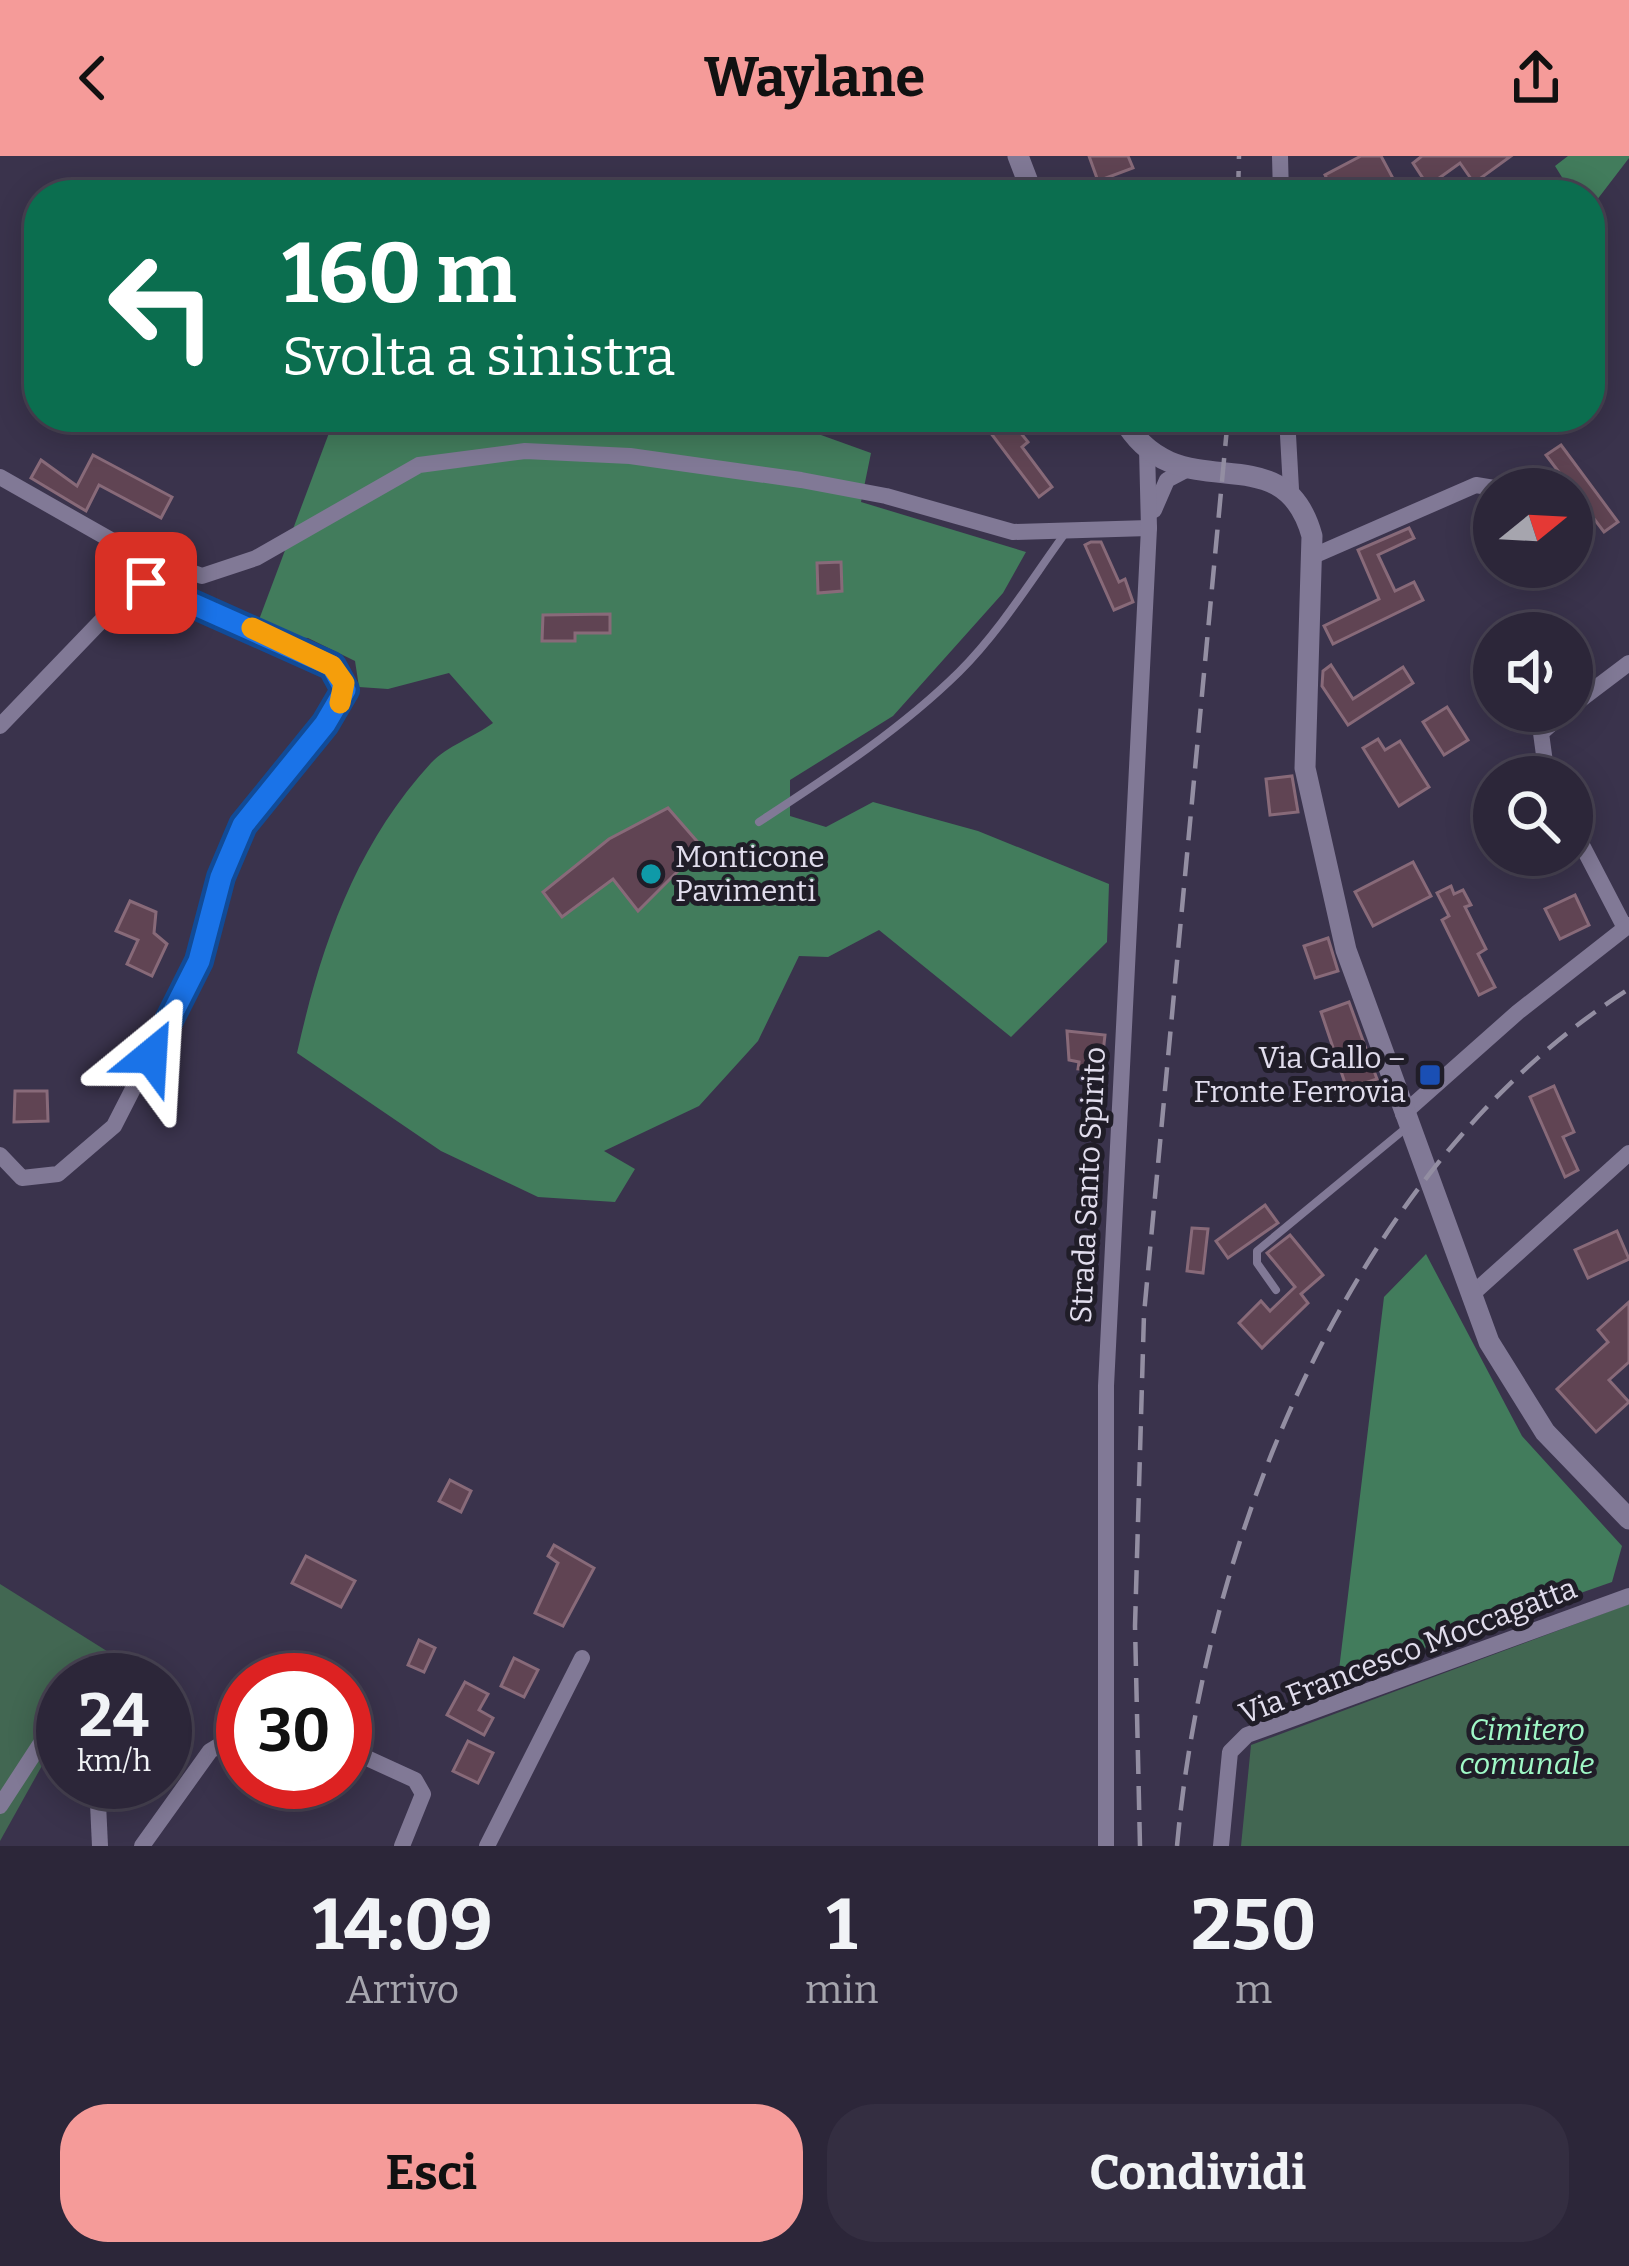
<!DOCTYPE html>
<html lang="it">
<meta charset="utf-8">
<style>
:root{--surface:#2c2639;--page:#342e41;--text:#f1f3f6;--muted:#a6a5ae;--line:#484353;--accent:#f59b99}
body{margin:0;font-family:Bitter,serif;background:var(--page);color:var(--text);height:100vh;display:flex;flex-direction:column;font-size:45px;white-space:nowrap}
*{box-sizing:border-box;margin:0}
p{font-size:39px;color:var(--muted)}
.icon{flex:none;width:66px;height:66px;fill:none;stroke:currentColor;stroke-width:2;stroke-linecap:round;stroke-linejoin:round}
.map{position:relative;height:1690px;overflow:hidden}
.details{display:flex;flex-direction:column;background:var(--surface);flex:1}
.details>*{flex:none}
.guide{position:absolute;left:24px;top:24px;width:1581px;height:252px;border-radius:48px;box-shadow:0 6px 30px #0003,0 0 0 3px var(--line);background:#0b6e4f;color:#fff;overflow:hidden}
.needle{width:78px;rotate:72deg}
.controls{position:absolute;left:1473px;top:312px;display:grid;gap:24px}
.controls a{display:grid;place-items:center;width:120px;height:120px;border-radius:50%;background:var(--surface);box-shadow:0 6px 30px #0003,0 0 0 3px var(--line);font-size:60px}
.speed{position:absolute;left:36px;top:1497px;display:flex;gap:24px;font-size:60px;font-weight:700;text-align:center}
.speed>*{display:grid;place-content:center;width:156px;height:156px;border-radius:50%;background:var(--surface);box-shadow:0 6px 30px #0003,0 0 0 3px var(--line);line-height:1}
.speed small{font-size:30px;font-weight:400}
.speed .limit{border:18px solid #d22;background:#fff;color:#111}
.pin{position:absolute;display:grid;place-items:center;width:102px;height:102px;color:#fff;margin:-51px;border-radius:24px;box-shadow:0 6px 18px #0006}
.me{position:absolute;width:132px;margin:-66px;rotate:27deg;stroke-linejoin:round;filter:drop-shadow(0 0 9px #0008)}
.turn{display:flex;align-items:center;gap:42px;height:252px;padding:0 60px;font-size:54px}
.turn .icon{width:156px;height:156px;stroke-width:2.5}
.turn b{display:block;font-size:84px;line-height:102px}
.eta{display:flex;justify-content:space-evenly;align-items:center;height:204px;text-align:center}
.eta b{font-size:72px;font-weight:700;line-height:84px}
.action{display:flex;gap:24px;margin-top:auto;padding:24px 60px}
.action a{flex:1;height:138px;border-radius:48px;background:var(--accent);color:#111;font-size:48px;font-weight:700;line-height:138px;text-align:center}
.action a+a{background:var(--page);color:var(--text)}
header{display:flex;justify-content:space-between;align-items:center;height:156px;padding:0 60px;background:var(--accent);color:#111;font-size:54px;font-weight:700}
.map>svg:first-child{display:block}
.green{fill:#426752}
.forest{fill:#427c5c}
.building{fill:#604453;stroke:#886a79;stroke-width:3}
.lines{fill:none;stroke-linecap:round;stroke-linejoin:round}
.service{stroke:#817996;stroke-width:8}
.minor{stroke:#817996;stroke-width:16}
.tertiary{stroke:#817996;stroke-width:21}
.rail{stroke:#938ea2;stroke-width:4.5;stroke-dasharray:24 12;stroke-linecap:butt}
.route-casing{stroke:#114b97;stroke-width:30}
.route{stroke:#1a73e8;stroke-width:21}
.slow{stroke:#f59e0b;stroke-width:21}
.culture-dot{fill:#0f9aa8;stroke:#201d28;stroke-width:4.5}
.transit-dot{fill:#1a4fb4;stroke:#201d28;stroke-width:4.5}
.labels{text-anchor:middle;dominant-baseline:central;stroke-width:10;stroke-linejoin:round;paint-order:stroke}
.poi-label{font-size:30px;fill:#e1dded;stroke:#201d28;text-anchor:start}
.street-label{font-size:30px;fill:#e1dded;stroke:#201d28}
.park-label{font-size:30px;font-style:italic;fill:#a0f9c7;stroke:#201d28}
</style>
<header><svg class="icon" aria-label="back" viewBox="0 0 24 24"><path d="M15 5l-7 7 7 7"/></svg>Waylane<svg class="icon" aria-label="share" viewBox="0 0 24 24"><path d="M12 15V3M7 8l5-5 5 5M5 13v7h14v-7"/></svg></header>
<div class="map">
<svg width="1629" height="1690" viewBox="0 0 1629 1690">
<rect width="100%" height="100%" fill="#3a334c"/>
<g class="green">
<path d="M0,1428L110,1497L100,1524H63V1572L0,1685Z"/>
<path d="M1629,1448V1690H1241L1251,1589Z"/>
</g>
<g class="forest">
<path d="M1568,0H1629V2L1590,53V39H1573L1555,10Z"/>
<path d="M335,261H771L871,297L861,346L1026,396L1003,437L893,560L790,624V660L826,671L873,646L978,675L1109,728L1107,786L1011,881L879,774L828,801L799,800L758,885L699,950L604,995L635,1013L615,1046L538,1041L441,995L297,897C321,790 355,690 431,607C447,590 474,581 493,567L449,517L388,533L359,531L355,505L308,482L281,480L257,469Z"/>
<path d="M1426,1098L1522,1280L1622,1390L1612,1426L1338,1522L1384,1141Z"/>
</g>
<g class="building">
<path d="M1089,0H1128L1133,12L1098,25Z"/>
<path d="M1361,0H1381L1396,28L1375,39H1335L1325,19Z"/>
<path d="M1422,0H1511L1474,27L1460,7L1428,30L1413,7Z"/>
<path d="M1003,266L1010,275L1016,271L1028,286L1022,291L1052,331L1039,341L990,276Z"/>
<path d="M1561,289L1618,366L1604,376L1546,299Z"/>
<path d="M93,299L172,341L161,362L99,329L86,355L31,322L41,304L77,330Z"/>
<path d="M1409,372L1414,382L1378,399L1395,435L1414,426L1423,444L1333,488L1324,470L1379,443L1358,394Z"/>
<path d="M1091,386H1101L1119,426L1125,423L1133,446L1114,454L1085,389Z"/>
<path d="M841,406L842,435L818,437L817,407Z"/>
<path d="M1511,411H1555L1526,432Z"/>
<path d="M610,458V477H575V485H542L543,459Z"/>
<path d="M1331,509L1353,543L1403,511L1413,527L1348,569L1322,530L1323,515Z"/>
<path d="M1447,551L1468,584L1444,599L1423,566Z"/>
<path d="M1378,583L1385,594L1400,585L1429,631L1399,650L1363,592Z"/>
<path d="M1292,620L1298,656L1270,659L1266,623Z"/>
<path d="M668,652L702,691L638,755L613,723L562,761L543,736L609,683Z"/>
<path d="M1413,706L1431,740L1373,770L1355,736Z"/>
<path d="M1451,730L1454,738L1463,734L1471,749L1465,751L1486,793L1478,798L1495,831L1479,839L1442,764L1449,760L1437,737Z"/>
<path d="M1575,739L1589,769L1560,783L1545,753Z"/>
<path d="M130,745L156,756L154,777L167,788L152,820L127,808L138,784L116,775Z"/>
<path d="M1328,782L1338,815L1315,822L1304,790Z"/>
<path d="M1349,846L1377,923L1347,933L1321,856Z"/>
<path d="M1067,875L1105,879L1101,915L1078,913L1079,906L1069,904Z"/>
<path d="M1554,930L1574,976L1563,981L1578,1014L1565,1021L1530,941Z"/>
<path d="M15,935H47L48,965L14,966Z"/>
<path d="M1265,1049L1278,1067L1228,1102L1216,1085Z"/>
<path d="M1192,1072L1208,1073L1203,1117L1187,1115Z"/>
<path d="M1617,1075L1629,1103L1588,1122L1575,1094Z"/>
<path d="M1290,1079L1323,1119L1301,1138L1308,1147L1262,1192L1239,1167L1261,1145L1270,1155L1295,1131L1267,1097Z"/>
<path d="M1629,1146V1206L1609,1224L1629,1246L1596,1276L1557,1233L1608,1186L1598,1174Z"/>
<path d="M450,1324L471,1335L461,1356L439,1345Z"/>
<path d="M554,1389L594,1412L563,1470L535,1457L558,1407L548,1400Z"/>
<path d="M306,1400L355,1425L341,1451L292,1427Z"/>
<path d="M419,1484L435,1492L424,1516L408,1509Z"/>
<path d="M514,1502L538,1514L524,1541L501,1530Z"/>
<path d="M465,1526L488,1538L479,1554L493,1562L484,1579L447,1559Z"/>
<path d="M468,1585L493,1597L478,1627L453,1615Z"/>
</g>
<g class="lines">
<g class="service">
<path d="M759,666C829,620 899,575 959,516C1001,474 1031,424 1066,376"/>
<path d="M1276,1134L1257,1107V1095L1406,972"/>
</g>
<g class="minor">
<path d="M1280,0L1281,39"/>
<path d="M1287,261L1291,333"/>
<path d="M0,321L125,392L202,420L256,402L419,309L525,295L630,300L801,324L886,340L1013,376L1149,372"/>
<path d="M1154,354L1167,324L1186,314"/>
<path d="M129,394L125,413L133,433"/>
<path d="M1311,401L1476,329L1500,333"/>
<path d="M1572,550L1629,507"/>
<path d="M0,570L129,436L145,427L332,510L345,534L325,568L243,669L221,721L199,804L114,970L58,1018L22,1022L0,999"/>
<path d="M1547,621L1541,577L1566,555"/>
<path d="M1572,670L1625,772"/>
<path d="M1403,958L1518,856L1629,769"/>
<path d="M1470,1140L1629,997"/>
<path d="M345,1592L415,1624L423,1638L402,1690"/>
<path d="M97,1626L100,1690"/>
<path d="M0,1650L63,1553"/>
<path d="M142,1690L210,1595L243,1575"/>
<path d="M487,1690L582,1502"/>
<path d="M1106,1690V1230L1149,372L1147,293"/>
<path d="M1221,1690L1230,1596L1247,1579L1629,1440"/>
</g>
<g class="tertiary">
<path d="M1018,0L1033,39"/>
<path d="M1122,261C1178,361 1282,271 1312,380L1305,612L1346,794L1489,1186L1545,1276L1629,1363"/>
</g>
<g class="rail">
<path d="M1238,39L1239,0"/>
<path d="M1140,1690L1135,1470L1144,1158L1228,261"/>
<path d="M1177,1690C1205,1378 1355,1007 1629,833"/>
</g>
</g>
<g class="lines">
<g class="route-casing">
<path id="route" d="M146,427L332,510L345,534L325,568L243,669L221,721L199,805L151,900"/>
</g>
<use href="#route" class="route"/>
<path class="slow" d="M252,472L332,510L344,527L340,547"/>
</g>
<circle class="culture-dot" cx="651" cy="718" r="12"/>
<rect class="transit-dot" x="1418" y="907" width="24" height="24" rx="6"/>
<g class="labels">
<g class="poi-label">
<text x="675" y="701">Monticone<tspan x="675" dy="34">Pavimenti</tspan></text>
<text x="1406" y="902" text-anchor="end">Via Gallo –<tspan x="1406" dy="34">Fronte Ferrovia</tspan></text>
</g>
<g class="street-label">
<text transform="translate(1088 1029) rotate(-87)">Strada Santo Spirito</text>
<text transform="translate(1408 1495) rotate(-21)">Via Francesco Moccagatta</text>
</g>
<g class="park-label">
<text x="1527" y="1574">Cimitero<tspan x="1527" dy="34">comunale</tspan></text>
</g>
</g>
</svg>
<div class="controls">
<a><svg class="needle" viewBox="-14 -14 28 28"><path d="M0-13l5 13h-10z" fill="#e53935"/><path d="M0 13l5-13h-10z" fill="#a6a5ae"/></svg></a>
<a><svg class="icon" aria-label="sound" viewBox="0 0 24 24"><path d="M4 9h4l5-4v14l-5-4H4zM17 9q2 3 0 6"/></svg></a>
<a><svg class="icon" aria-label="search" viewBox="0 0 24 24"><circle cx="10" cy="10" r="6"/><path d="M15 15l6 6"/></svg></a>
</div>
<div class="speed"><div>24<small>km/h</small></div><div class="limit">30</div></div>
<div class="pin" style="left:146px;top:427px;background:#d93025"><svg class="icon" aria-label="arrive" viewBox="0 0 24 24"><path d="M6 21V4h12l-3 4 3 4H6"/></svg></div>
<svg class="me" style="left:151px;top:900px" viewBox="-20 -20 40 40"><path d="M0-17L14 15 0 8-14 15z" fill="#1a73e8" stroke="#fff" stroke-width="4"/></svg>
<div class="guide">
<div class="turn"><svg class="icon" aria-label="left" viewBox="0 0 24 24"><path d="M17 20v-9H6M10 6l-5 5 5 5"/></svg><div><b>160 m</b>Svolta a sinistra</div></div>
</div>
</div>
<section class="details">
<div class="eta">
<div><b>14:09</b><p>Arrivo</p></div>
<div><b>1</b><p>min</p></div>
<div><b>250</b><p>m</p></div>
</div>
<div class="action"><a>Esci</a><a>Condividi</a></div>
</section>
